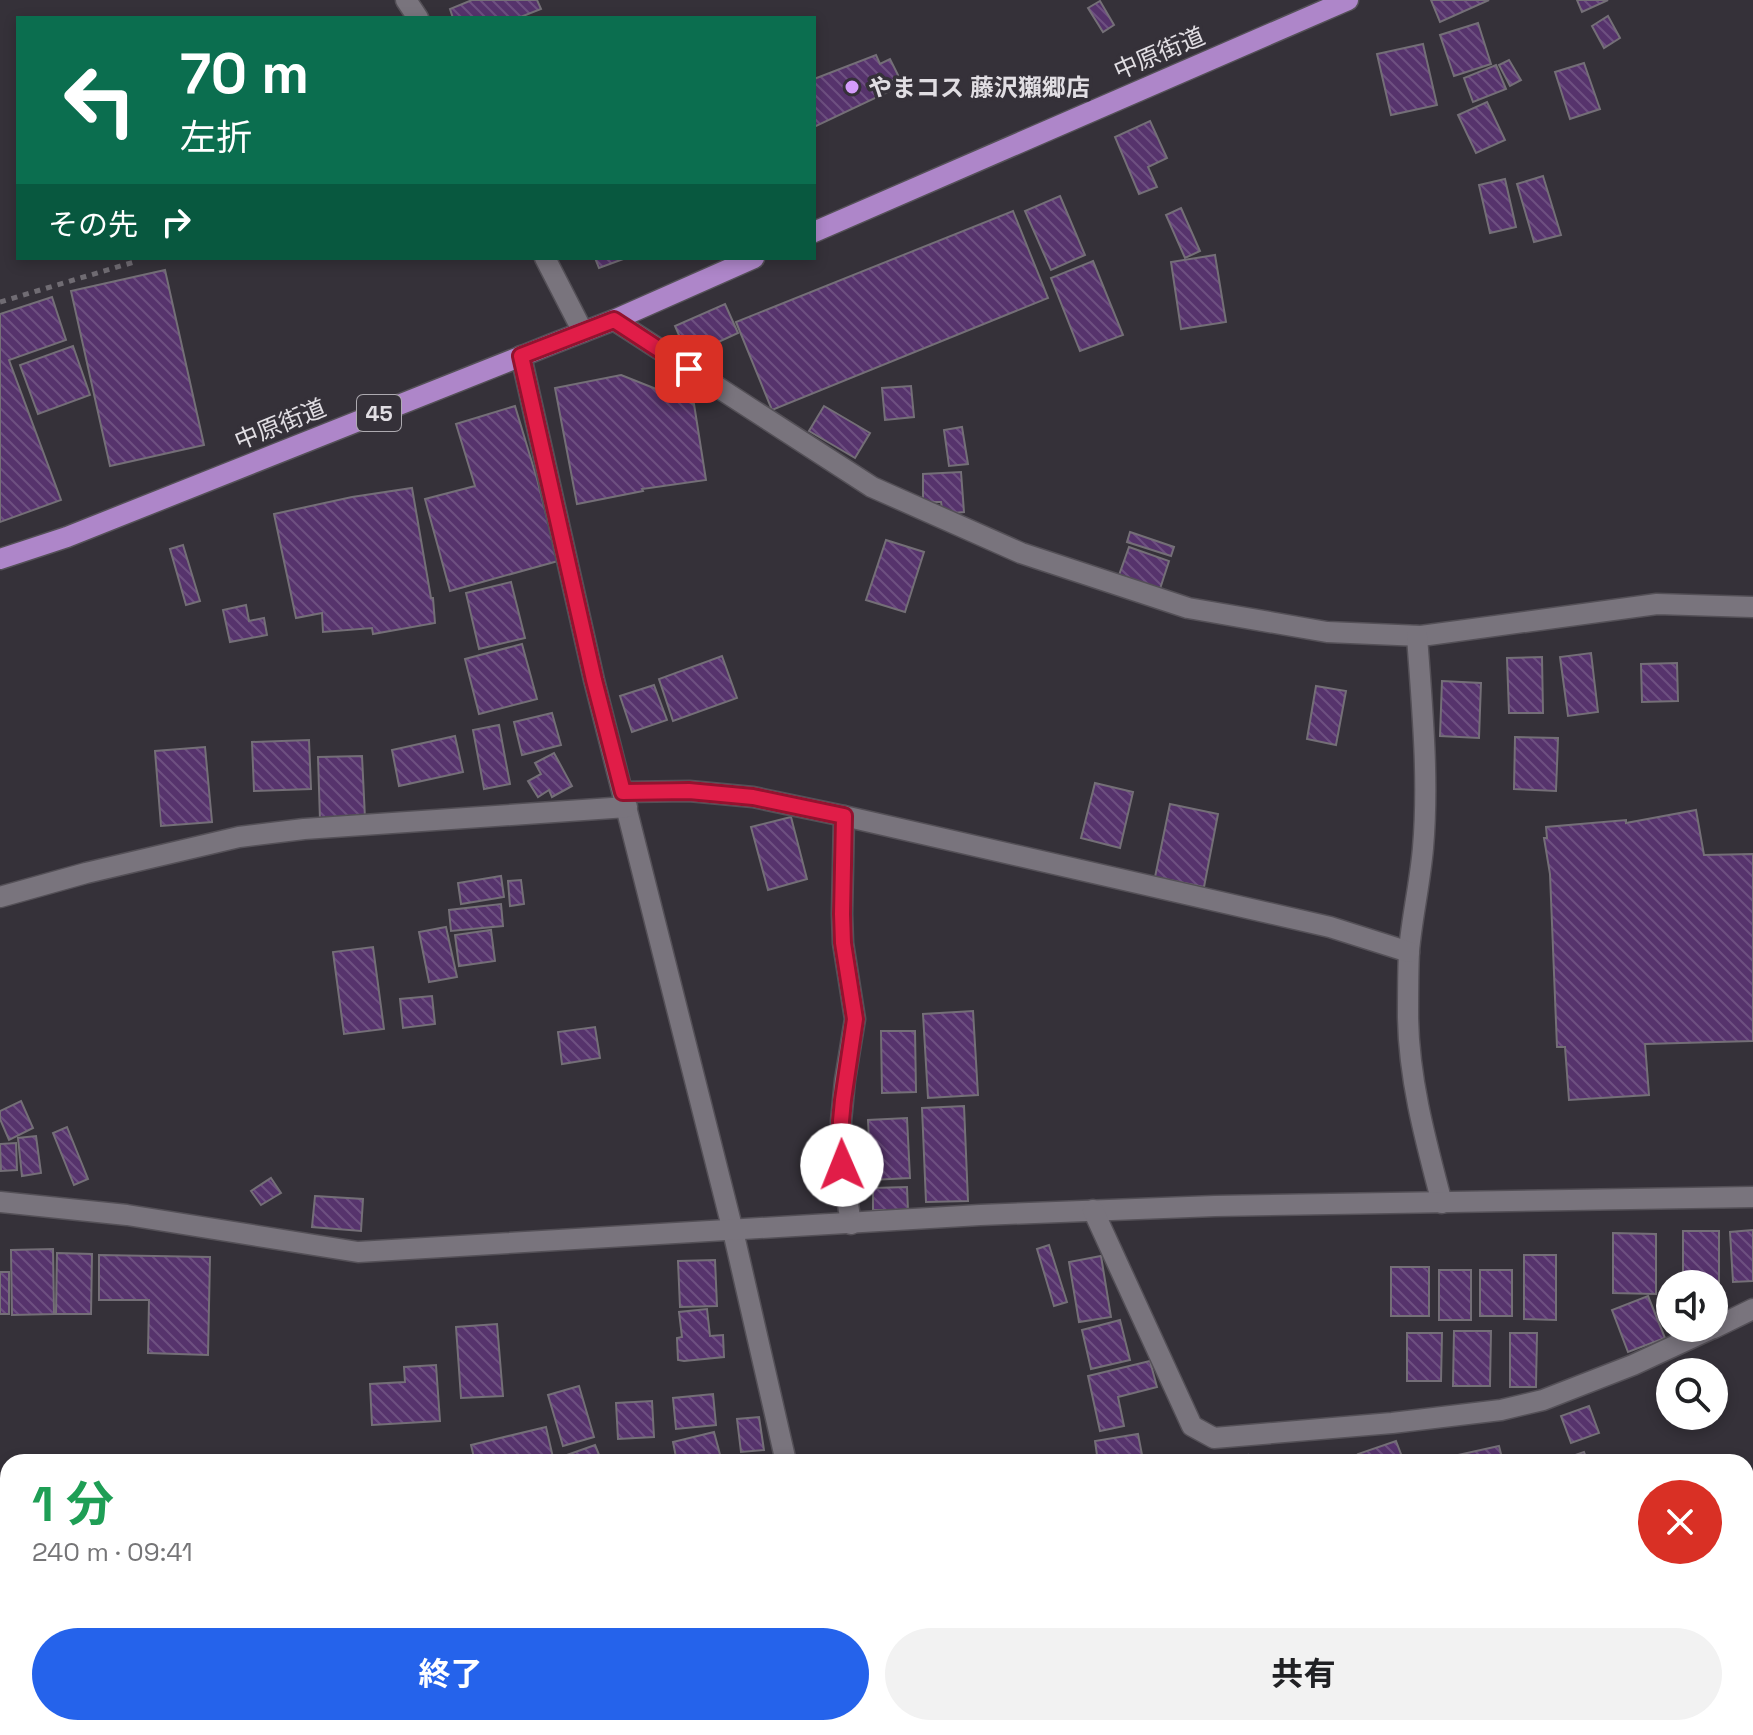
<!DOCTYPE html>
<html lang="ja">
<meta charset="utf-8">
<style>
:root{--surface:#fff;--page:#f2f2f2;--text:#202124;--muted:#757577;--accent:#2563eb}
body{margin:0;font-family:"Space Grotesk","Noto Sans JP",sans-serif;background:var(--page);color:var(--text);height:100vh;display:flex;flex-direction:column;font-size:30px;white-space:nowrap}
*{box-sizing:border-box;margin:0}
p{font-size:26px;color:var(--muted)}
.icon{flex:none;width:44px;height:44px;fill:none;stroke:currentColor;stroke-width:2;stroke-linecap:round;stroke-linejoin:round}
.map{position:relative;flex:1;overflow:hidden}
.sheet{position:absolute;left:0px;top:1454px;width:1754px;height:282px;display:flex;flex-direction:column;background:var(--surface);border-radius:24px 24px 0 0;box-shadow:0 4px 12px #0003}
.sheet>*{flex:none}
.top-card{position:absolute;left:16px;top:16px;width:800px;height:244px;border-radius:0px;box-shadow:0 4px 12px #0003;background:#0b6e4f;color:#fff;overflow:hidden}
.fabs{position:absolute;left:1656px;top:1270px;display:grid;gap:16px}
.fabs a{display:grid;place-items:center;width:72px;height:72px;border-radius:50%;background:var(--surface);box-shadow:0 4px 12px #0003;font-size:40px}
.pin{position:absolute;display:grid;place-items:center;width:68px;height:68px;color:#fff;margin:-34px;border-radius:16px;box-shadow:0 4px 12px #0006}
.me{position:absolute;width:88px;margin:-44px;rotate:359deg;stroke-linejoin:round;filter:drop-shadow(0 0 6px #0008)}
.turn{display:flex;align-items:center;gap:28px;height:168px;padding:0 32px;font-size:36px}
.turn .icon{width:104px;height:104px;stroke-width:2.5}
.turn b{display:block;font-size:56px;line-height:68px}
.then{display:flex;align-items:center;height:76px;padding:0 32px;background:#0003;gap:16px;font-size:30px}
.round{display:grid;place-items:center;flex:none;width:84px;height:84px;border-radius:42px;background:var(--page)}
.headline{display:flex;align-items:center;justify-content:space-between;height:136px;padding:0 32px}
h1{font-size:48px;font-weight:700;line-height:60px;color:#1e9e55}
.button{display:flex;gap:16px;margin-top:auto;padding:16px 32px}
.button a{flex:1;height:92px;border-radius:48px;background:var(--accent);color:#fff;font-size:32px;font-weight:700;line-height:92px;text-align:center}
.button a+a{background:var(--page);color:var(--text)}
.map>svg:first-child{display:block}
.building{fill:url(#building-back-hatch);stroke:#746f77;stroke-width:2}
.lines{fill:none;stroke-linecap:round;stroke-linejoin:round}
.minor-casing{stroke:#545057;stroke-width:23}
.major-casing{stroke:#545057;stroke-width:23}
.path{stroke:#706c73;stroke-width:5;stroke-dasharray:6 6;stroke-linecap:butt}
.minor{stroke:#79747d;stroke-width:20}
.major{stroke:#ae86c9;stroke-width:20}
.route-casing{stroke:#92132f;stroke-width:20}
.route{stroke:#e11d48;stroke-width:14}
.poi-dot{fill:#d49cfb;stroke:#353139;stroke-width:3}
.labels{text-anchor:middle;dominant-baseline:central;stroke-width:7;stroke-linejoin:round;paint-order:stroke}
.shield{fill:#353139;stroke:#adaab0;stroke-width:2}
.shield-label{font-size:22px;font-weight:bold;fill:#e1dee3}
.street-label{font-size:24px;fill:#e1dee3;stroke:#353139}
.poi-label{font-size:24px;font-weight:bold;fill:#e1dee3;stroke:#353139;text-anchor:start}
</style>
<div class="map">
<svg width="1753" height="1735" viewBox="0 0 1753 1735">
<defs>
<pattern id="building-back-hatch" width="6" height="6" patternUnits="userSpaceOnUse" patternTransform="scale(2)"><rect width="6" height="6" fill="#56336c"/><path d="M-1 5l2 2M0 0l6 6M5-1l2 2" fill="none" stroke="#6e5081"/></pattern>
</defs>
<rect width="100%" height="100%" fill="#353139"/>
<g class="building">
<path d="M472,0H537L541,9L518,18H453L450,9Z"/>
<path d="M1431,0H1489L1440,22Z"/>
<path d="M1577,0H1608L1582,12Z"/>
<path d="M1100,1L1114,25L1103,32L1088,8Z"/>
<path d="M1608,16L1620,38L1604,48L1592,26Z"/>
<path d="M1478,23L1491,64L1454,76L1440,35Z"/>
<path d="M1423,44L1437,105L1391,115L1377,54Z"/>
<path d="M876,55L880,64L890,59L899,77L889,82L890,91L814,127V79Z"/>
<path d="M1509,60L1521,80L1510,86L1499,65Z"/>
<path d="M1584,63L1600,109L1570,119L1555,72Z"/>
<path d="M1496,65L1506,89L1473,102L1464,78Z"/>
<path d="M1487,102L1505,140L1476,153L1458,115Z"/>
<path d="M1150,121L1167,158L1148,167L1157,187L1139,194L1115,137Z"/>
<path d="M1543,176L1561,235L1534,242L1517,184Z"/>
<path d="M1505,179L1516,227L1490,233L1479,185Z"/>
<path d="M1060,196L1085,255L1051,270L1025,211Z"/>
<path d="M1181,208L1200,251L1185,258L1166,215Z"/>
<path d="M1013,211L1048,298L772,410L736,322Z"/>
<path d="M1215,255L1226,322L1181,329L1171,262Z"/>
<path d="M595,258H626L599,268Z"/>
<path d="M1093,261L1123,335L1080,351L1051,278Z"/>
<path d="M165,270L204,445L110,466L71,291Z"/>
<path d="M52,297L66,340L9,360L61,500L0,522V314Z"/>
<path d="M725,304L738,333L688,356L675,326Z"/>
<path d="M73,346L90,395L38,414L20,365Z"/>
<path d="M621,375L694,404L706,480L642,489L643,491L577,504L555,388Z"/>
<path d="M911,386L914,417L885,420L882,388Z"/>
<path d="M515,406L537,479L558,561L450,591L425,499L475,486L456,424Z"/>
<path d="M824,406L870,433L855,458L809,431Z"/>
<path d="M962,427L968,464L949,466L944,430Z"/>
<path d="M961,472L964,512L943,514L941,502H923V474Z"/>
<path d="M412,488L431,598H433L435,623L373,634L372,628L323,632L322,613L296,618L274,514L352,497Z"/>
<path d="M1130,532L1174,547L1171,556L1127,542Z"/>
<path d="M886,540L924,552L905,612L866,600Z"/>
<path d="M183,545L200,601L186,605L170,549Z"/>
<path d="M1129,547L1169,561L1159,592L1118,578Z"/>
<path d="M511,582L525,638L479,649L466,593Z"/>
<path d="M246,605L249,621L264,618L267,635L230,642L223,610Z"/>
<path d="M522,644L537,699L479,714L465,659Z"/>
<path d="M1591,653L1598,712L1568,716L1560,657Z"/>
<path d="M722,656L737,698L673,721L659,679Z"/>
<path d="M1542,657L1543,713H1509L1507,658Z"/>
<path d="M1677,663L1678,701L1642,702L1641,664Z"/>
<path d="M1442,681L1481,683L1479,738L1440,736Z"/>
<path d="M654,685L667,720L632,732L620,696Z"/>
<path d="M1316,686L1346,691L1336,745L1307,739Z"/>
<path d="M552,713L561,745L522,755L514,722Z"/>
<path d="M499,725L510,784L484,789L473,730Z"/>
<path d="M455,736L463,772L399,786L392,750Z"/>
<path d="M1515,737L1558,738L1556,791L1514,789Z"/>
<path d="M309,740L311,789L254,791L252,742Z"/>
<path d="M205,747L212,822L161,826L155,751Z"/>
<path d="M554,753L572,786L552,797L549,790L538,797L528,781L541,774L535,763Z"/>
<path d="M362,756L365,818L320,820L318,757Z"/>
<path d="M1095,783L1133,792L1120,848L1081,838Z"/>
<path d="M1170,804L1218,814L1204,887L1155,877Z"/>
<path d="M1696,810L1704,855L1753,854V1041L1645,1044L1649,1095L1569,1100L1565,1047H1557L1550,874L1544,838H1547L1546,827L1626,820V823Z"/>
<path d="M791,817L807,879L768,890L751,827Z"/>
<path d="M501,876L504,897L461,904L458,883Z"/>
<path d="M521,880L524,904L510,906L508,881Z"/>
<path d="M501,904L503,926L451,931L449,910Z"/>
<path d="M446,927L457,977L429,982L419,932Z"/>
<path d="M491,930L495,961L459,966L455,935Z"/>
<path d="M373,947L384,1029L344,1034L333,952Z"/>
<path d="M432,996L435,1024L403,1028L400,999Z"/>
<path d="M973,1011L978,1095L928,1098L923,1014Z"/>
<path d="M595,1027L600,1058L562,1064L558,1032Z"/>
<path d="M881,1031H915L916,1092L882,1093Z"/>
<path d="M21,1101L33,1128L9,1140L0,1119V1111Z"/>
<path d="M964,1106L968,1201L926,1202L922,1108Z"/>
<path d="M907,1118L910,1178L871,1180L868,1120Z"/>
<path d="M67,1127L88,1179L74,1185L53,1133Z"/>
<path d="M36,1136L41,1173L22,1176L18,1138Z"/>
<path d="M16,1143L17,1170L1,1171L0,1144Z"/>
<path d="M271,1178L281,1193L261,1205L251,1191Z"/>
<path d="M907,1187L908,1210H873V1188Z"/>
<path d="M315,1196L363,1199L361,1231L312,1227Z"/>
<path d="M1753,1230V1281L1733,1282L1730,1232Z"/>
<path d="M1683,1231H1719V1285L1683,1284Z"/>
<path d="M1613,1233L1656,1234V1294L1613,1293Z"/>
<path d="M1049,1245L1067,1302L1054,1306L1037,1249Z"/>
<path d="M53,1249L54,1314L12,1315L11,1250Z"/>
<path d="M57,1253L92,1254L91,1314H56Z"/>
<path d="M99,1255L210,1257L208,1355L148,1353L149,1300H99Z"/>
<path d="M1524,1255H1556V1320L1524,1319Z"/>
<path d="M1101,1256L1111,1317L1079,1322L1069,1262Z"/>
<path d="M715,1260L717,1306L680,1307L678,1261Z"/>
<rect x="1391" y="1267" width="38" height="49"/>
<rect x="1439" y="1270" width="32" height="50"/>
<rect x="1480" y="1270" width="32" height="46"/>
<rect x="0" y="1272" width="9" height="42"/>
<path d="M1648,1296L1665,1338L1628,1352L1612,1310Z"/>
<path d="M707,1309L710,1336L723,1335L724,1357L684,1361L678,1360L677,1338L682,1337L679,1312Z"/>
<path d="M1120,1320L1130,1360L1091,1369L1082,1330Z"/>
<path d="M497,1324L503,1396L461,1398L456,1327Z"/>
<path d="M1454,1331H1491L1490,1386H1453Z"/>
<path d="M1407,1333H1442L1441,1381H1407Z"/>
<path d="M1510,1333H1537L1536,1387H1510Z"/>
<path d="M1150,1361L1157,1387L1118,1397L1124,1426L1100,1431L1088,1376Z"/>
<path d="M436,1365L440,1421L372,1425L370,1384L405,1382L404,1367Z"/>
<path d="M579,1386L594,1437L563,1446L548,1395Z"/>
<path d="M713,1394L716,1425L676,1429L673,1398Z"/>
<path d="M652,1401L654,1437L618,1439L616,1403Z"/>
<path d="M1589,1406L1599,1433L1571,1443L1561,1416Z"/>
<path d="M759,1417L764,1450L741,1452L737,1419Z"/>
<path d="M546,1427L554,1462H475L471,1445Z"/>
<path d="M714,1432L722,1462H677L673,1442Z"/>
<path d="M1138,1434L1143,1460L1129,1462H1098L1095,1441Z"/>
<path d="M1396,1441L1404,1462H1361L1358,1454Z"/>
<path d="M595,1445L602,1462H569L567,1455Z"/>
<path d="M1499,1446L1503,1462H1460L1458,1455Z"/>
<path d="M1584,1452L1588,1462H1555Z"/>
<path d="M1248,1455L1249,1462H1213V1460Z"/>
<path d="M840,1728H884L886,1735H842Z"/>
</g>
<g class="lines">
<g class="minor-casing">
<g id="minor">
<path d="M406,0L418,18"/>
<path d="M545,258L583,332"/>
<path d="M614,320L872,487L1021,553L1188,608L1327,632L1421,636L1657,604L1753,607"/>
<path d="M521,356L594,680L733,1231L786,1462"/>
<path d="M1417,636C1422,706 1429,778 1423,848C1420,883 1412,917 1409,951C1408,973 1408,996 1408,1018C1409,1081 1426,1142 1442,1203"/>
<path d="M623,792L689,791L753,797L844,816L1330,927L1409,952"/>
<path d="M844,816L842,914L843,943L855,1019L845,1080L841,1121L842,1165L851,1224"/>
<path d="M0,897L86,873L239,837L304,829L627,807"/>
<path d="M0,1202L127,1215L358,1252L980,1215L1215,1206L1753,1197"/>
<path d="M1093,1210L1192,1426L1214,1438L1392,1423L1501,1410L1543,1400L1633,1365L1713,1328"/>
<path d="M1714,1328L1753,1309"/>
<path d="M1746,1637L1753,1634"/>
<path d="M807,1735L808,1728"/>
<path d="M1408,1735L1435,1728"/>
</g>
</g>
<g class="major-casing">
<g id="major">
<path d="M814,232L1348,0"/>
<path d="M0,559L67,537L552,344L614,320L754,258"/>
</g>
</g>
<path class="path" d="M0,302L134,262L136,258"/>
<use href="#minor" class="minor"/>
<use href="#major" class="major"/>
</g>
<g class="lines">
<g class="route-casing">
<path id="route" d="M689,369L614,320L521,356L594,680L623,792L689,791L753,797L844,816L842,914L843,943L855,1019L843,1100L841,1121L842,1165"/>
</g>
<use href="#route" class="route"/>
</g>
<circle class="poi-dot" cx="852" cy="87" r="8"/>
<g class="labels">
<rect class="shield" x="357" y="395" width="44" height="36" rx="6"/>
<g class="shield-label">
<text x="379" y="413">45</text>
</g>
<g class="street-label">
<text transform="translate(1159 53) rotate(-23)">中原街道</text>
<text transform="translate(280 424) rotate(-22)">中原街道</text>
</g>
<g class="poi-label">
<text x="868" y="87">やまコス 藤沢獺郷店</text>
</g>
</g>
</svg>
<div class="fabs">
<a><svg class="icon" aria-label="sound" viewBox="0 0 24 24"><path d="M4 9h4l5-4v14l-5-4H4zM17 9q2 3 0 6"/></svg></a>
<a><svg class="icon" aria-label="search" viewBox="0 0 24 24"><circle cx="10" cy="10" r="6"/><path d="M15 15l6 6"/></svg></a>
</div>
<div class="pin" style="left:689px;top:369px;background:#d93025"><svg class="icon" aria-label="arrive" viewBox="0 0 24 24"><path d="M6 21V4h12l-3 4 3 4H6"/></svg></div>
<svg class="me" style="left:842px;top:1165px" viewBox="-20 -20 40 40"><circle r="19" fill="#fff"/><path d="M0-13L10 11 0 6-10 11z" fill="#e11d48"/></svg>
<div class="top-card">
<div class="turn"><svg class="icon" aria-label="left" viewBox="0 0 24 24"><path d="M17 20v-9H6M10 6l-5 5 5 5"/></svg><div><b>70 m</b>左折</div></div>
<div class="then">その先<svg class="icon" aria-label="right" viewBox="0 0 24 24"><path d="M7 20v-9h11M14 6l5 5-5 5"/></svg></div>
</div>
<section class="sheet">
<div class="headline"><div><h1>1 分</h1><p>240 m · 09:41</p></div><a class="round" style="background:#d93025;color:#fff"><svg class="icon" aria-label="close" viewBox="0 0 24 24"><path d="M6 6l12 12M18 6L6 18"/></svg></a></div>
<div class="button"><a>終了</a><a>共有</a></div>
</section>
</div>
